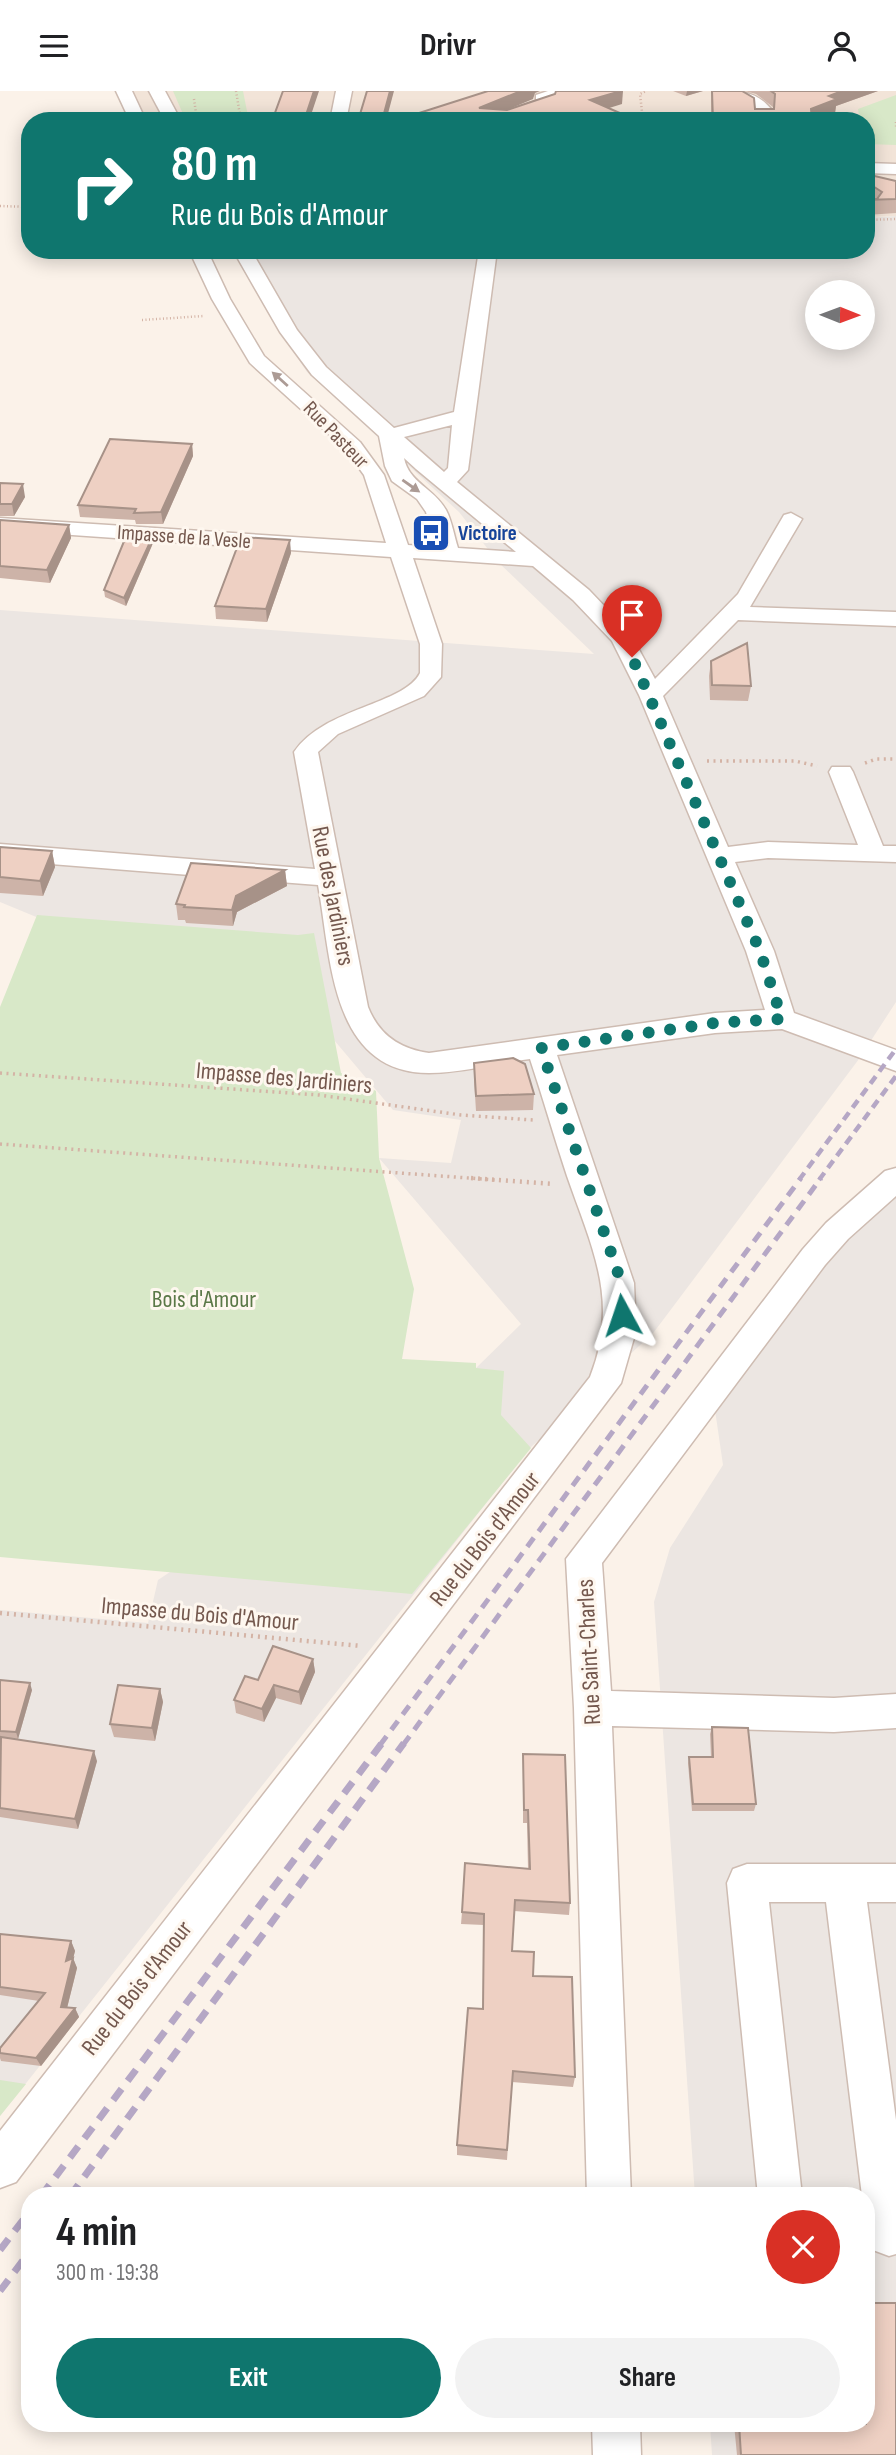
<!DOCTYPE html>
<meta charset="utf-8">
<style>
:root{--surface:#fff;--page:#f2f2f2;--text:#202124;--muted:#757577;--accent:#0f766e}
body{margin:0;font-family:"Sofia Sans Condensed",sans-serif;background:var(--page);color:var(--text);height:100vh;display:flex;flex-direction:column;font-size:26px;white-space:nowrap}
*{box-sizing:border-box;margin:0}
p{font-size:23px;color:var(--muted)}
.icon{flex:none;width:38px;height:38px;fill:none;stroke:currentColor;stroke-width:2;stroke-linecap:round;stroke-linejoin:round}
.map{position:relative;flex:1;overflow:hidden}
.side{position:absolute;left:21px;top:2096px;width:854px;height:245px;display:flex;flex-direction:column;background:var(--surface);border-radius:28px;box-shadow:0 4px 18px #0003}
.side>*{flex:none}
.hud{position:absolute;left:21px;top:21px;width:854px;height:147px;border-radius:28px;box-shadow:0 4px 18px #0003;background:#0f766e;color:#fff;overflow:hidden}
.needle{width:46px;rotate:91deg}
.fabs{position:absolute;left:805px;top:189px;display:grid;gap:14px}
.fabs a{display:grid;place-items:center;width:70px;height:70px;border-radius:50%;background:var(--surface);box-shadow:0 4px 18px #0003;font-size:35px}
.pin{position:absolute;display:grid;place-items:center;width:60px;height:60px;color:#fff;margin:-72px -30px;border-radius:50% 50% 50% 0;rotate:-45deg;box-shadow:0 0 7px #0007}
.pin .icon{rotate:45deg}
.me{position:absolute;width:77px;margin:-38px;rotate:355deg;stroke-linejoin:round;filter:drop-shadow(0 0 5px #0008)}
.turn{display:flex;align-items:center;gap:24px;height:147px;padding:0 35px;font-size:32px}
.turn .icon{width:91px;height:91px;stroke-width:2.5}
.turn b{display:block;font-size:49px;line-height:60px}
.round{display:grid;place-items:center;flex:none;width:74px;height:74px;border-radius:37px;background:var(--page)}
.summary{display:flex;align-items:center;justify-content:space-between;height:119px;padding:0 35px}
h1{font-size:42px;font-weight:700;line-height:52px}
.action{display:flex;gap:14px;margin-top:auto;padding:14px 35px}
.action a{flex:1;height:80px;border-radius:42px;background:var(--accent);color:#fff;font-size:28px;font-weight:700;line-height:80px;text-align:center}
.action a+a{background:var(--page);color:var(--text)}
header{display:flex;justify-content:space-between;align-items:center;height:91px;padding:0 35px;background:var(--surface);font-size:32px;font-weight:700}
.map>svg:first-child{display:block}
.residential{fill:#f2e4d8}
.industrial{fill:#ece6e2;fill-rule:evenodd}
.green{fill:#d8e8c8}
.lines{fill:none;stroke-linecap:round;stroke-linejoin:round}
.minor-casing{stroke:#cebcb2;stroke-width:3}
.path-far2{stroke:#d4b3a5;stroke-width:2.5;stroke-dasharray:1 2.5;stroke-linecap:butt}
.path-far1{stroke:#d4b3a5;stroke-width:3.5;stroke-dasharray:2 4.5;stroke-linecap:butt}
.path{stroke:#d4b3a5;stroke-width:4.5;stroke-dasharray:2 5;stroke-linecap:butt}
.minor{fill:#fff;fill-rule:evenodd}
.rail-far2{stroke:#b5a7c5;stroke-width:4.5;stroke-dasharray:9 6;stroke-linecap:butt}
.rail-far1{stroke:#b5a7c5;stroke-width:5;stroke-dasharray:11 8;stroke-linecap:butt}
.rail{stroke:#b5a7c5;stroke-width:7;stroke-dasharray:14 10;stroke-linecap:butt}
.wall{fill:#cdb3a8}
.shaded-wall{fill:#a79288}
.building{fill:#eed0c3;stroke:#a79288;stroke-width:2;fill-rule:evenodd}
.oneway{fill:#ac9b95}
.route{stroke:#0f766e;stroke-width:12;stroke-dasharray:0 21.6}
.labels{text-anchor:middle;dominant-baseline:central;stroke-width:6;stroke-linejoin:round;paint-order:stroke}
.far-street-label{font-size:21px;fill:#74584e;stroke:#fef7ef}
.far-transit-label{font-size:21px;font-weight:bold;fill:#164399;stroke:#fef7ef;text-anchor:start}
.street-label{font-size:24px;fill:#74584e;stroke:#fef7ef}
.park-label{font-size:24px;fill:#5a7847;stroke:#fef7ef}
</style>
<header><svg class="icon" aria-label="menu" viewBox="0 0 24 24"><path d="M4 6h16M4 12h16M4 18h16"/></svg>Drivr<svg class="icon" aria-label="person" viewBox="0 0 24 24"><circle cx="12" cy="8" r="4"/><path d="M4 21q1-7 8-7t8 7"/></svg></header>
<div class="map">
<svg width="896" height="2364" viewBox="0 0 896 2364">
<rect width="100%" height="100%" fill="#fbf2e9"/>
<path class="residential" d="M121,0H896V125L866,126V30H134Z"/>
<g class="industrial">
<path d="M896,125V911L859,968L654,1241L530,1357L0,2025V1519L148,1532L158,1489L476,1277L521,1233L379,1067L451,1072L461,1029L393,1019L334,949L0,811V519L594,563L498,471L459,421L307,281L289,254L248,159H866V127ZM817,201H863V247H817Z"/>
<path d="M896,1097V2364H712L710,2333H866V2105H695L654,1511L670,1457L723,1374L715,1319L843,1143Z"/>
</g>
<g class="green">
<path d="M173,0H243L249,30H186Z"/>
<path d="M896,4V54L866,53V30H860L858,18Z"/>
<path d="M37,824L298,844L314,842L341,982L376,1000L379,1067L414,1198L402,1268L476,1272V1277L504,1280L501,1324L531,1357L412,1503L0,1466V916Z"/>
<path d="M0,1989L26,1993L0,2025Z"/>
</g>
<g class="lines">
<g class="minor-casing">
<g id="minor">
<path d="M116,0H132L146,30H130Z"/>
<path d="M149,0H165L181,30H165Z"/>
<path d="M336,0H352L346,30H330Z"/>
<path d="M548,0H572L554,8V14L506,30H481L536,10V4Z"/>
<path d="M721,0C742,0 757,1 771,18V30H755V19Z"/>
<path d="M866,72L896,73V83L866,82Z"/>
<path d="M189,159H207L230,208L264,265L360,351L384,384L408,454L436,456L426,421L417,408L392,390L385,375L379,345L312,284L280,241L233,159H251L297,239L326,276L394,337L454,321L479,159H497L468,379L457,391L589,499L630,542L655,588L738,503L784,424L791,422L802,428L750,516L896,521V535L738,529L663,605L728,756L768,751L858,754L829,681L832,676H850L853,681L883,755H896V771L768,767L735,771L774,860L794,922L896,959V980L782,938L715,942L557,964L634,1192L636,1240L621,1292L16,2091L0,2097V2040L590,1286C620,1210 592,1157 567,1085C554,1046 543,1007 530,968C498,972 462,982 429,982C330,982 331,865 318,794L0,769V753L315,778L294,661C325,616 404,614 420,582V553L391,466L0,439V427L386,452L364,384L346,359L250,272L212,208ZM452,334L448,377L444,381L404,346ZM404,367L416,378L516,461L458,457C454,445 452,430 446,419C434,397 409,392 404,367ZM413,467L533,475L573,509L612,550L639,604L746,860L765,919L715,922L429,962C400,958 379,944 368,916L318,661L338,643L424,605L441,586L442,553Z"/>
<path d="M896,1077V1105L848,1148L825,1174L602,1472L611,1600L834,1607L896,1603V1637L834,1641L612,1635L631,2105H587L574,1617L566,1468L803,1158L826,1132L885,1080Z"/>
<path d="M747,1773H896V1811H867L896,2029V2163L889,2165L873,2159L867,2143L866,2105H862L826,1811H769L802,2105H758L727,1792L733,1778Z"/>
<path d="M592,2333H640L641,2364H593Z"/>
</g>
</g>
<g class="path-far2">
<path d="M236,0L241,30"/>
<path d="M194,8L196,22"/>
<path d="M643,30L640,3L646,0"/>
<path d="M896,31V38"/>
<path d="M0,115L30,116"/>
<path d="M866,129L896,128"/>
<path d="M142,229L204,225"/>
</g>
<g class="path-far1">
<path d="M707,670H795L817,675"/>
<path d="M865,672L876,668H896"/>
<path d="M0,982L319,1004L461,1024L533,1029"/>
<path d="M0,1053L496,1089"/>
</g>
<g class="path">
<path d="M471,1087L554,1093"/>
<path d="M0,1522L362,1555"/>
</g>
<use href="#minor" class="minor"/>
<g class="rail-far2">
<path d="M799,1089L896,958"/>
<path d="M819,1089L896,985"/>
</g>
<g class="rail-far1">
<path d="M380,1654L801,1087"/>
<path d="M403,1654L821,1087"/>
</g>
<g class="rail">
<path d="M41,2105L382,1652"/>
<path d="M70,2105L404,1652"/>
<path d="M0,2159L30,2120"/>
<path d="M0,2200L30,2160"/>
</g>
</g>
<g class="wall">
<path d="M673,0H703L686,5Z"/>
<path d="M711,0H742L755,18H773V16L756,3L745,0H878L836,15L835,22L813,30H711Z"/>
<path d="M866,83L896,90V122L866,124Z"/>
<path d="M192,353L193,365L163,433H136L135,429L80,426L78,414Z"/>
<path d="M0,392L25,406L14,425H0Z"/>
<path d="M0,429L69,434L71,447L50,492L0,487Z"/>
<path d="M153,452L126,515L105,506L104,499Z"/>
<path d="M291,462L267,531L216,528L215,515Z"/>
<path d="M711,570L751,595L748,610L710,609L709,585Z"/>
<path d="M0,756L52,760L55,776L43,805L0,802Z"/>
<path d="M285,779L287,795L237,821L233,835L186,832L185,829H178L176,813Z"/>
<path d="M474,972L534,1003L533,1019L476,1020L474,988Z"/>
<path d="M313,1568L315,1581L301,1614L276,1607L264,1631L236,1622L234,1609L258,1589Z"/>
<path d="M0,1589L32,1599L18,1648L0,1646Z"/>
<path d="M160,1598L163,1611L155,1650L114,1646L110,1633Z"/>
<path d="M712,1636L756,1713L754,1720H692L688,1672L689,1666H711L710,1643Z"/>
<path d="M0,1649L97,1670L78,1738L0,1726Z"/>
<path d="M523,1663L570,1812L569,1824L514,1820L512,1860L533,1885L575,1986L573,1996L512,1991L507,2069L457,2064V2054L483,1918L484,1834L461,1833L462,1821L528,1778L527,1732H523Z"/>
<path d="M0,1843L71,1850L75,1860L73,1867L77,1877L67,1917H75L79,1926L41,1975L1,1970L0,1967V1957L39,1910L0,1904Z"/>
<path d="M734,2333H866L896,2364H737Z"/>
</g>
<g class="shaded-wall">
<path d="M314,0H319L309,30L305,27Z"/>
<path d="M390,0H394L386,30H382Z"/>
<path d="M521,0H540L535,2L533,8L480,30L479,17Z"/>
<path d="M621,0H623L622,13L590,23V9Z"/>
<path d="M687,0H703L686,5Z"/>
<path d="M842,0H878L836,15L835,22L813,30H809L811,18L829,5Z"/>
<path d="M192,353L193,365L163,433L161,421Z"/>
<path d="M23,393L25,406L14,425L12,413Z"/>
<path d="M69,434L71,447L50,492L47,479Z"/>
<path d="M153,445V452L126,515L124,507Z"/>
<path d="M290,449L291,462L267,531L266,518Z"/>
<path d="M52,760L55,776L43,805L40,790Z"/>
<path d="M285,779L287,795L237,821L233,835L232,819L236,805Z"/>
<path d="M313,1568L315,1581L301,1614L299,1601Z"/>
<path d="M30,1592L32,1599L18,1648L16,1641Z"/>
<path d="M274,1594L276,1607L264,1631L262,1618Z"/>
<path d="M160,1598L163,1611L155,1650L152,1637Z"/>
<path d="M94,1660L97,1670L78,1738L75,1728Z"/>
<path d="M71,1850L75,1860L70,1880L66,1870Z"/>
<path d="M73,1867L77,1877L65,1925L61,1916Z"/>
<path d="M75,1917L79,1926L41,1975L36,1967Z"/>
</g>
<g class="building">
<path d="M283,0H314L305,27L310,30H272Z"/>
<path d="M367,0H390L382,30H358Z"/>
<path d="M488,0H521L479,17L507,19L555,3L556,0H621L590,9L638,30H394Z"/>
<path d="M712,0H742L754,7L755,18H774L775,3L771,0H842L829,5L837,8L811,18L812,30H713Z"/>
<path d="M866,83L896,90V108L866,109ZM868,92L882,101L877,108H866Z"/>
<path d="M110,348L192,353L161,421L134,422L136,418L78,414Z"/>
<path d="M0,392L23,393L12,413H0Z"/>
<path d="M0,429L69,434L47,479L0,475Z"/>
<path d="M127,443L153,445L124,507L104,499Z"/>
<path d="M241,446L290,449L266,518L215,515Z"/>
<path d="M747,552L751,595L712,594L711,570Z"/>
<path d="M0,756L52,760L40,790L0,786Z"/>
<path d="M191,772L285,779L236,805L232,819L184,816L185,814L176,813Z"/>
<path d="M513,967L525,973L534,1003L476,1005L474,972Z"/>
<path d="M273,1555L313,1568L299,1601L274,1594L262,1618L234,1609L245,1585L258,1589Z"/>
<path d="M0,1589L30,1592L16,1641L0,1640Z"/>
<path d="M118,1594L160,1598L152,1637L110,1633Z"/>
<path d="M712,1636L748,1637L756,1713H693L689,1666H713Z"/>
<path d="M1,1646L94,1660L75,1728L0,1717Z"/>
<path d="M523,1663L565,1664L570,1812L515,1809L512,1860L534,1861L533,1885L572,1886L575,1986L513,1980L507,2059L457,2054L468,1917L483,1918L484,1823L462,1821L465,1772L530,1778L528,1719H524Z"/>
<path d="M0,1843L71,1850L66,1870L73,1867L61,1916L75,1917L36,1967L0,1962V1957L45,1902L0,1896Z"/>
<path d="M866,2212H896V2364H741L739,2333H866Z"/>
</g>
<defs><path id="oneway-solid" d="M-6-.8H1V-3.2L6.5 0L1 3.2V.8H-6Z" transform="scale(1.75)"/></defs>
<g class="oneway">
<use href="#oneway-solid" transform="translate(280 288) rotate(-138)"/>
<use href="#oneway-solid" transform="translate(411 395) rotate(35)"/>
</g>
<g class="lines">
<path class="route" d="M622,1224L618,1182L541,957L715,932L782,928L760,860L632,566"/>
</g>
<defs>
<g id="bus-square" transform="scale(2.0125)"><rect x="-9" y="-9" width="18" height="18" rx="4" fill="#1a4fb4" stroke="#fef7ef"/><path d="M-5-6H5V4H4V6H2V4H-2V6H-4V4H-5ZM-3.5-4V0h7V-4ZM-3.5 1.2v1.5H-2V1.2ZM2 1.2v1.5H3.5V1.2Z" fill="#fff"/></g>
</defs>
<g fill-rule="evenodd">
<use href="#bus-square" x="431" y="442"/>
</g>
<g class="labels">
<g class="far-street-label">
<text transform="translate(336 344) rotate(46)">Rue Pasteur</text>
<text transform="translate(184 446) rotate(4)">Impasse de la Vesle</text>
</g>
<g class="far-transit-label">
<text x="458" y="442">Victoire</text>
</g>
<g class="street-label">
<text transform="translate(333 805) rotate(79)">Rue des Jardiniers</text>
<text transform="translate(284 987) rotate(5)">Impasse des Jardiniers</text>
<text transform="translate(485 1448) rotate(-52)">Rue du Bois d'Amour</text>
<text transform="translate(200 1523) rotate(5)">Impasse du Bois d'Amour</text>
<text transform="translate(589 1561) rotate(-93)">Rue Saint-Charles</text>
<text transform="translate(137 1897) rotate(-52)">Rue du Bois d'Amour</text>
</g>
<g class="park-label">
<text x="204" y="1208">Bois d'Amour</text>
</g>
</g>
</svg>
<div class="fabs">
<a><svg class="needle" viewBox="-14 -14 28 28"><path d="M0-13l5 13h-10z" fill="#e53935"/><path d="M0 13l5-13h-10z" fill="#757577"/></svg></a>
</div>
<div class="pin" style="left:632px;top:566px;background:#d93025"><svg class="icon" aria-label="arrive" viewBox="0 0 24 24"><path d="M6 21V4h12l-3 4 3 4H6"/></svg></div>
<svg class="me" style="left:622px;top:1224px" viewBox="-20 -20 40 40"><path d="M0-17L14 15 0 8-14 15z" fill="#0f766e" stroke="#fff" stroke-width="4"/></svg>
<div class="hud">
<div class="turn"><svg class="icon" aria-label="right" viewBox="0 0 24 24"><path d="M7 20v-9h11M14 6l5 5-5 5"/></svg><div><b>80 m</b>Rue du Bois d'Amour</div></div>
</div>
<section class="side">
<div class="summary"><div><h1>4 min</h1><p>300 m · 19:38</p></div><a class="round" style="background:#d93025;color:#fff"><svg class="icon" aria-label="close" viewBox="0 0 24 24"><path d="M6 6l12 12M18 6L6 18"/></svg></a></div>
<div class="action"><a>Exit</a><a>Share</a></div>
</section>
</div>
